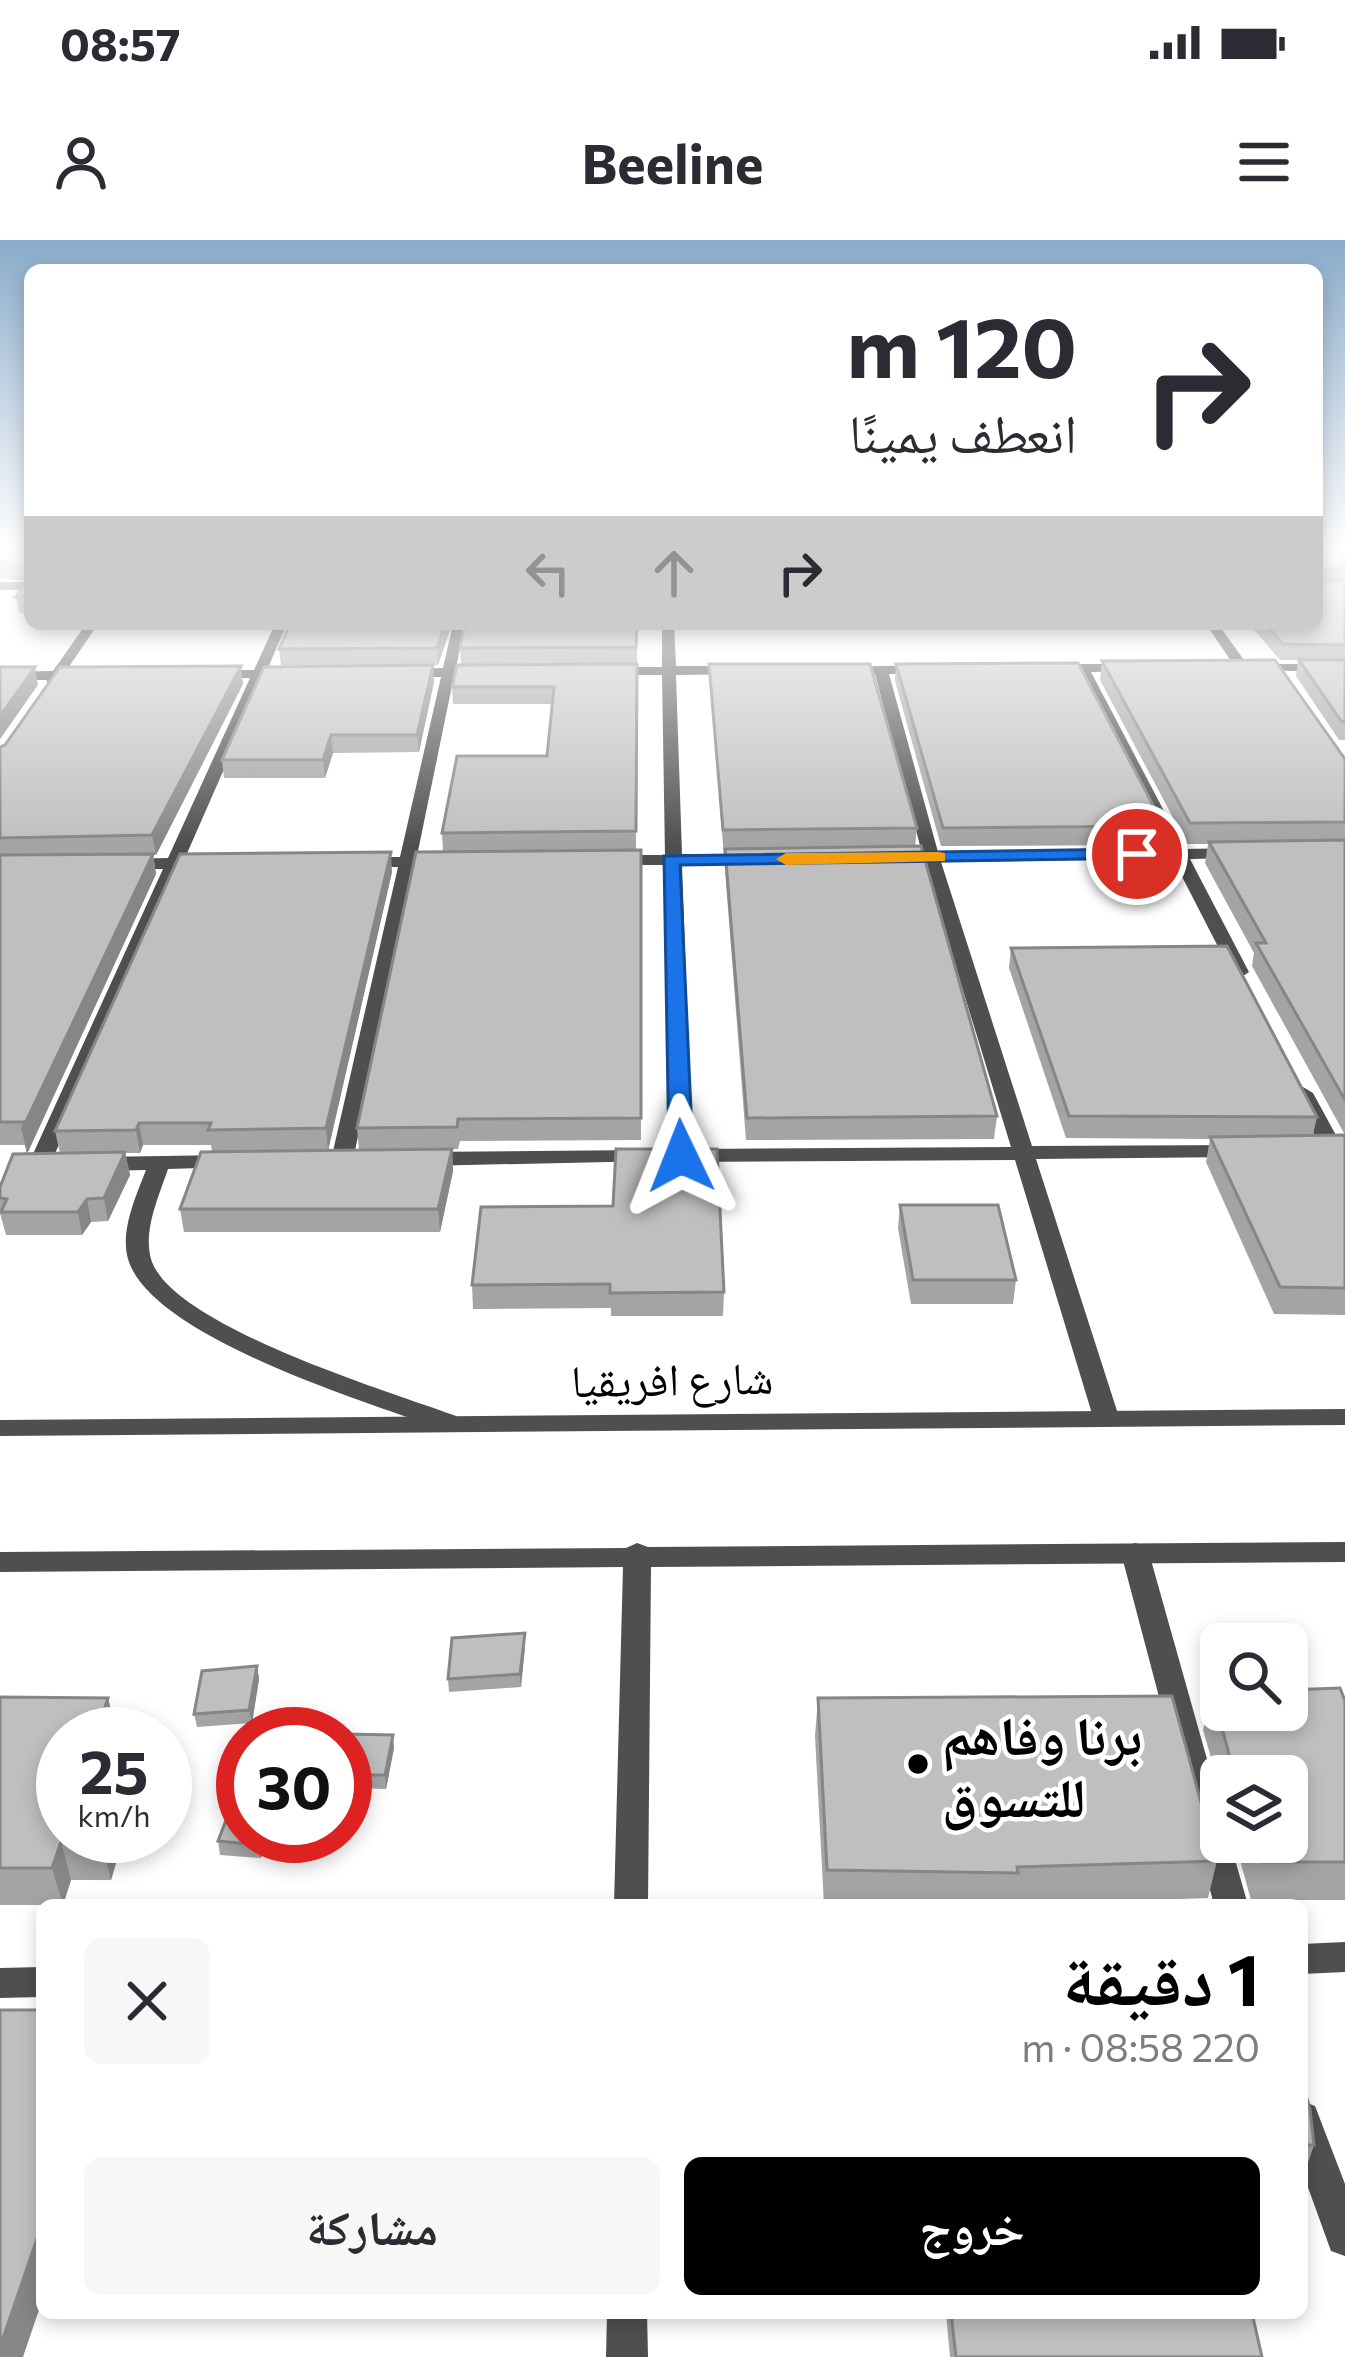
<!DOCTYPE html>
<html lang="ar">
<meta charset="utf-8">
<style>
:root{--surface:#fff;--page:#f7f7f7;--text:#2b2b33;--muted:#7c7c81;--accent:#000}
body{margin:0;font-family:Commissioner,"Noto Naskh Arabic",sans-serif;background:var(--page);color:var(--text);direction:rtl;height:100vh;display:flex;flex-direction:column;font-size:45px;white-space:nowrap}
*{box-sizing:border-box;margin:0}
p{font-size:39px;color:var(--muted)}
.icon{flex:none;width:66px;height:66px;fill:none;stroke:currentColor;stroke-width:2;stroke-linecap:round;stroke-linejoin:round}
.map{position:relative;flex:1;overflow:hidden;direction:ltr}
.sheet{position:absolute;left:36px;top:1659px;width:1272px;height:420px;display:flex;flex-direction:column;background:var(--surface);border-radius:18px;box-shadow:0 6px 18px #0003;direction:rtl}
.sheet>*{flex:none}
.banner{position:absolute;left:24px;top:24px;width:1299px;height:366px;border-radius:18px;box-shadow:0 6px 18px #0003;direction:rtl;background:#fff;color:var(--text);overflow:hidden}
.buttons{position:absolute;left:1200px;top:1383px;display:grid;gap:24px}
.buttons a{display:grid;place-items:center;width:108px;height:108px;border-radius:18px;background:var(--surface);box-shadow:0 6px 18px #0003;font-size:60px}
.speed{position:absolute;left:36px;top:1467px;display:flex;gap:24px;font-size:60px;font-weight:700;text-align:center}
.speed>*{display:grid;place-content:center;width:156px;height:156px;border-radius:50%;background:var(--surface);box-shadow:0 6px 18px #0003;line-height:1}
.speed small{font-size:30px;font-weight:400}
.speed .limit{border:18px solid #d22;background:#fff;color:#111}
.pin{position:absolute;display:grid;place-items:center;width:102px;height:102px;color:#fff;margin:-51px;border:6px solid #fff;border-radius:50%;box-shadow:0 3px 12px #0007}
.me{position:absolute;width:132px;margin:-66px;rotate:358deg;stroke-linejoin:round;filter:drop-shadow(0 0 9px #0008)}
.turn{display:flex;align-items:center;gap:42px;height:252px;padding:0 48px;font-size:54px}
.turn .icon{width:156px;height:156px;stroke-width:2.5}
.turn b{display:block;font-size:84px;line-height:102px}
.lanes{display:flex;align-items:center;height:114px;padding:0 48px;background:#0003;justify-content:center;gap:60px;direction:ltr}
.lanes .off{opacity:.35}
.round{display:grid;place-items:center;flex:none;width:126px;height:126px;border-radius:18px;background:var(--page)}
.overview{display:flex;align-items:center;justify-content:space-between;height:204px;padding:0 48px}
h1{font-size:72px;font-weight:700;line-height:90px;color:var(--accent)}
.cta{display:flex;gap:24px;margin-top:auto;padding:24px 48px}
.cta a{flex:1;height:138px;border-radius:18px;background:var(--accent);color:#fff;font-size:48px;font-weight:700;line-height:138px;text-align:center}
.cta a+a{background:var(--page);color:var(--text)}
.status{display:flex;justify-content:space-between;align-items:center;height:84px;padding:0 60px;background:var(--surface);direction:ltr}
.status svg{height:33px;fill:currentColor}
header{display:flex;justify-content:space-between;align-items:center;height:156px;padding:0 48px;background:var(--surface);font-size:54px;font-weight:700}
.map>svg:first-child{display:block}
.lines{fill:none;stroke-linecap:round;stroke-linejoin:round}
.minor{fill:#4f4f4f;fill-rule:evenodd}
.tertiary{fill:#4f4f4f;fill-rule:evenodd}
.wall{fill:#a4a4a4}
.shaded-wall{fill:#868686}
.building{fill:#bfbfbf;stroke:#868686;stroke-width:3}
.route{fill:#1a73e8;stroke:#114b97;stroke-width:3}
.slow{fill:#f59e0b}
.poi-dot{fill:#000;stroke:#fff;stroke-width:4.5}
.labels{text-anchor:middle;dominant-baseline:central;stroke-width:9;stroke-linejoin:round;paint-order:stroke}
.street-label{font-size:45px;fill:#000;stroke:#fff}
.near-poi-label{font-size:54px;font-weight:bold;fill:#000;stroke:#fff;text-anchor:start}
</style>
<div class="status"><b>08:57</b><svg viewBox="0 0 49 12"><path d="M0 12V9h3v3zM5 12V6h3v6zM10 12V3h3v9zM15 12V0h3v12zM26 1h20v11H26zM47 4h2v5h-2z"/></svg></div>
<header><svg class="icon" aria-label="menu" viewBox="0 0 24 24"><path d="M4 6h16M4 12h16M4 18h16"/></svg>Beeline<svg class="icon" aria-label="person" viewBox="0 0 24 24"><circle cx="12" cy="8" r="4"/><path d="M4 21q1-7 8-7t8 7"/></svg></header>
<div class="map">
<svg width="1345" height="2117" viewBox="0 0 1345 2117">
<rect width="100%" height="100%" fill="#fff"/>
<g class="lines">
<g class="minor">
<rect x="0" y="342" width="30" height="8"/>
<path d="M86,384H98L66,431L93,432V438L61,439L52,446L47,445V440H0V432L53,431Z"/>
<path d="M275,384H287L267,430H292L299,434L292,438H264L185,618H208L216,623L208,628H180L50,925L39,932L31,930L28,925L163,629H122L114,624L122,619L168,618L250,438H212L205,434L212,430H254Z"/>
<path d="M453,384H465L456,428H484L491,432L484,436H454L417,616H448L456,621L448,626H415L353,920L342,927L331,920L398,627H362L354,622L362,617H400L441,437H404L397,433L404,429L443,428Z"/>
<path d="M662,384H674L676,426H742L749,430L742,434L676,435L682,614H754L762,619L754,624L682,625L692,909L1011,907L924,623H896L888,618L896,613H922L875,434H842L837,433V427L928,425L935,429L928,433L889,434L938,612L1168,609L1077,432H1052L1045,428L1052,424H1132L1139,428L1137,431L1091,432L1184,609L1240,608L1248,613L1240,618L1190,619L1249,732L1240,738L1231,732L1173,619L941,622L1032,906L1239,905L1250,911L1239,917L1036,919L1119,1177L1115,1183H1097L1093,1177L1015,920L681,922L670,916L665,625H608L600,620L608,615H665L662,435H608L601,431L608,427H662Z"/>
<path d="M1206,384H1218L1247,424H1345V432L1237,430Z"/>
<path d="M1303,847L1313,853L1344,910L1341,915L1333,916L1322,910L1293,853Z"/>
<path d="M646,910L657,916L654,921L422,926L411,919L422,912Z"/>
<path d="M226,915L234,917L237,922L234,927L168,929C159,956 143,990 151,1019C171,1086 391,1152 456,1176L460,1182L456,1188H438C365,1161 151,1097 128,1019C120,991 136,956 146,930L98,931L87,924L98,917Z"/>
<path d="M1135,1303L1145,1306L1149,1313L1221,1569V1602H1230L1248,1665H1214L1121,1313L1125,1306Z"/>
<path d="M1345,1702V1732L1302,1734V1704Z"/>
<path d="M42,1727V1757L0,1758V1728Z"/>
<path d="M1302,1861L1315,1866L1345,1944V2016L1331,2011L1302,1931Z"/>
</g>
<g class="tertiary">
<path d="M1345,1169V1185L0,1196V1180Z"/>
<path d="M1345,1302V1322L651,1327L648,1665H614L623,1327L0,1332V1312L626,1308L637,1303L648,1307Z"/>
<path d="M607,2073H647L648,2117H606Z"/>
</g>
</g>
<g class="wall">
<path d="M0,309H30V356L27,341L0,338Z"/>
<path d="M1345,341V500H1339L1296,436L1298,420H1280L1249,384H1317Z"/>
<path d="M30,356V372L19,373L16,357Z"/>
<path d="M290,384H452L438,425H281L279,409Z"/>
<path d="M637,384V424H461L460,408Z"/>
<path d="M1102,421L1345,519V1075L1274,1074L1206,922L1210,899L1066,898L1009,728L1011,708L1317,877L1313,895H1345L1252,726L1254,713L1205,623L1208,604H1187L1100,440Z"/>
<path d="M637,424L636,610H641V900L460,901L458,909H452L453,931L440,992H184L180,969L212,911L211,905H143L140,913H125L130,935L108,981L91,982L82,995H6L0,973V947L60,913L55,891L392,632L328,910H359L357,888L443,612L442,593L547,516L552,464H453L452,447Z"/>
<path d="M709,424L917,588L915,607L997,876L994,899L746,900Z"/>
<path d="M896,424L1164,586L1161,605L941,606L895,441Z"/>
<path d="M434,442L419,512L333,513L325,538H224L222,520Z"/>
<path d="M243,444L156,615H153L156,634L27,914L25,905H0V507Z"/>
<path d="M900,965L1016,1040L1013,1064H911L898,988Z"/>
<path d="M481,967L724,1052L723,1076H611V1068L473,1069L472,1045Z"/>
<path d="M525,1393V1406L521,1447L449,1452L448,1439Z"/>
<path d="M257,1426L259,1439L252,1483L197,1487L194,1474Z"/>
<path d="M1212,1452L1345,1461V1660H1251L1235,1602H1287V1536H1221V1552L1203,1490Z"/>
<path d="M0,1457L108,1458L114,1483L138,1484L140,1494H63V1596H124L111,1640H71L63,1665H0Z"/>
<path d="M818,1458L1217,1621L1208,1658L1013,1665H824L815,1496Z"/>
<path d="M345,1494L394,1508L386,1549L345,1548Z"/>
<path d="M243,1596H269L261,1618L220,1615L218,1601Z"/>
<path d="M1302,1841L1314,1905L1302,1941Z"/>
<path d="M946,2073H1252L1262,2117H950Z"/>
</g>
<g class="shaded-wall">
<path d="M1345,326V340L1317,344V330Z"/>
<path d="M445,384H452L438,425L437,408Z"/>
<path d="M433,425L434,442L419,512L417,495Z"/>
<path d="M241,426L243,444L156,615L152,595Z"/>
<path d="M35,427L38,445L0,499V476Z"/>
<path d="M331,495L333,513L325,538L323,520Z"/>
<path d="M391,612L392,632L328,911L326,888Z"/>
<path d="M153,614L156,634L27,914L22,890Z"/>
<path d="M139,883L143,905L140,913L136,890Z"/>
<path d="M452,909L453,931L440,992L438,969Z"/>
<path d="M125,912L130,935L108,981L104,958Z"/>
<path d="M87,959L91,982L82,995L78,972Z"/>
<path d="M525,1393V1406L521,1447L520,1434Z"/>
<path d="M257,1426L259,1439L252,1483L249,1470Z"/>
<path d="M108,1458L117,1494L100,1483Z"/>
<path d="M393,1495L394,1508L386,1549L385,1535Z"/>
<path d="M103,1596H124L111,1640L101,1602Z"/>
<path d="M262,1596H269L261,1618L259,1605Z"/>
<path d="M61,1602L71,1640L63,1665L52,1628Z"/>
<path d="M40,1990L42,1995V2061L23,2117H0V2107Z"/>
</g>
<g class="building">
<path d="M0,309H30V326L0,322Z"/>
<path d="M1317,309H1345V326L1317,330Z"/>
<path d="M1317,335L1320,342L1345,341V405L1283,404L1265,384H1317Z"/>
<path d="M30,337V356L16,357Z"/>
<path d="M290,384H445L437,408L279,409Z"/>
<path d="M465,384H637L636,407L460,408Z"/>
<path d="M1275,420L1345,519V582L1190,583L1102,421Z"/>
<path d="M1299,420H1345V482H1342Z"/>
<path d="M1078,423L1164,586L943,588L896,424Z"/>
<path d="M637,424L636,591L442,593L457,516H547L554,447H452L457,425Z"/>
<path d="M709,424H870L917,588L723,590Z"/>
<path d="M433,425L417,495H331L323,520H222L264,427Z"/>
<path d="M241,426L152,595L0,598V507L5,505L60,427Z"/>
<path d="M0,427H35L0,476Z"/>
<path d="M1345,600V860L1256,703H1266L1209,602Z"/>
<path d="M921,606L997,876L747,878L725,609Z"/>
<path d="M641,610V878L458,879L457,887L357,888L416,612Z"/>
<path d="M391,612L326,888L208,890L211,883H139L136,890L55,891L180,614Z"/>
<path d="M153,614L22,890L25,882H0V615Z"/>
<path d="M1227,706L1317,877L1069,876L1011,708Z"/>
<path d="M1345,895V1048L1280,1047L1210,897Z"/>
<path d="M452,909L438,969H180L201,912Z"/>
<path d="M616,909H717L724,1052L610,1053V1044L472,1045L481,967L613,966Z"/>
<path d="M125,912L104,958L87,959L78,972H1L7,959L0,958V947L13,914Z"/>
<path d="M900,965H998L1016,1040H913Z"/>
<path d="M525,1393L520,1434L448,1439L452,1398Z"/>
<path d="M257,1426L249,1470L194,1474L202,1431Z"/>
<path d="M1340,1448L1345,1461V1622H1261L1255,1602H1287V1536H1235L1212,1452H1221V1470H1287V1450Z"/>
<path d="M1172,1456L1217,1621L1017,1627L1018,1633L827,1630L818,1458Z"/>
<path d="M0,1457L108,1458L100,1483L138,1484L135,1494H63V1596H103L101,1602H61L52,1628H0Z"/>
<path d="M345,1494L393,1495L385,1535H345Z"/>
<path d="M235,1557L243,1558V1596H262L259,1605L218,1601Z"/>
<path d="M0,1770H42V1990H40L0,2107Z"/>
<path d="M1302,1841L1310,1869L1314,1905H1302Z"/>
<path d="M951,2073H1252L1262,2117H956Z"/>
</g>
<linearGradient id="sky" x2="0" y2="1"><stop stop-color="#8aabca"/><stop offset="0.51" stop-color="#fff"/><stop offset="1" stop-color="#fff" stop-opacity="0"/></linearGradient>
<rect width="1345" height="605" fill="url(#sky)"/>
<path class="route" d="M1137,609L1146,614L1144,618L680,625L693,916L681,923L669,916L664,616Z"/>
<path class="slow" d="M938,612L945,613V621L786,625L776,619L786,613Z"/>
<circle class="poi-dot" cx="918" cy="1524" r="12"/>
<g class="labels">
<g class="street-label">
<text transform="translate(672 1137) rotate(-1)">شارع افريقيا</text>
</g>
<g class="near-poi-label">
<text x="942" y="1493">برنا وفاهم<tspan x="942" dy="62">للتسوق</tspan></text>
</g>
</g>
</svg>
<div class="buttons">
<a><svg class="icon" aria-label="search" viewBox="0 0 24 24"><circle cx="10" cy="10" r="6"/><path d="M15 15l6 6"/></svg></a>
<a><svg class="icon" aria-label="layers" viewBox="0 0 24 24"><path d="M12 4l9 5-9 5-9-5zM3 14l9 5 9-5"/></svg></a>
</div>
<div class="speed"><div>25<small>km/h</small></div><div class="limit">30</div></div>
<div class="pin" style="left:1137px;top:614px;background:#d93025"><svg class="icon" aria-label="arrive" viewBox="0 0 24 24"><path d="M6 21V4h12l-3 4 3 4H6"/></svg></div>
<svg class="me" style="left:681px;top:916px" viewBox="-20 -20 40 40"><path d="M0-17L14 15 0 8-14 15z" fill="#1a73e8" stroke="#fff" stroke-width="4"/></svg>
<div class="banner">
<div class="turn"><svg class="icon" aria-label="right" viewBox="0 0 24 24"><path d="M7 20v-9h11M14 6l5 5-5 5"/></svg><div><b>120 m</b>انعطف يمينًا</div></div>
<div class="lanes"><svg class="icon off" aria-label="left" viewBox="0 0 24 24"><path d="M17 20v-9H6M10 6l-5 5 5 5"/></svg><svg class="icon off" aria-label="ahead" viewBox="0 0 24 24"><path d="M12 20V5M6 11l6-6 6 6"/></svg><svg class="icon" aria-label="right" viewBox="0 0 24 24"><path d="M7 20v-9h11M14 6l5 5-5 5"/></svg></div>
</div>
<section class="sheet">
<div class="overview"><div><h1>1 دقيقة</h1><p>220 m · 08:58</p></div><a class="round"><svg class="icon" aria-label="close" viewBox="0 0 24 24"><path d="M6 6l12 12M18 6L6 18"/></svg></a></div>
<div class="cta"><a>خروج</a><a>مشاركة</a></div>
</section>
</div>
